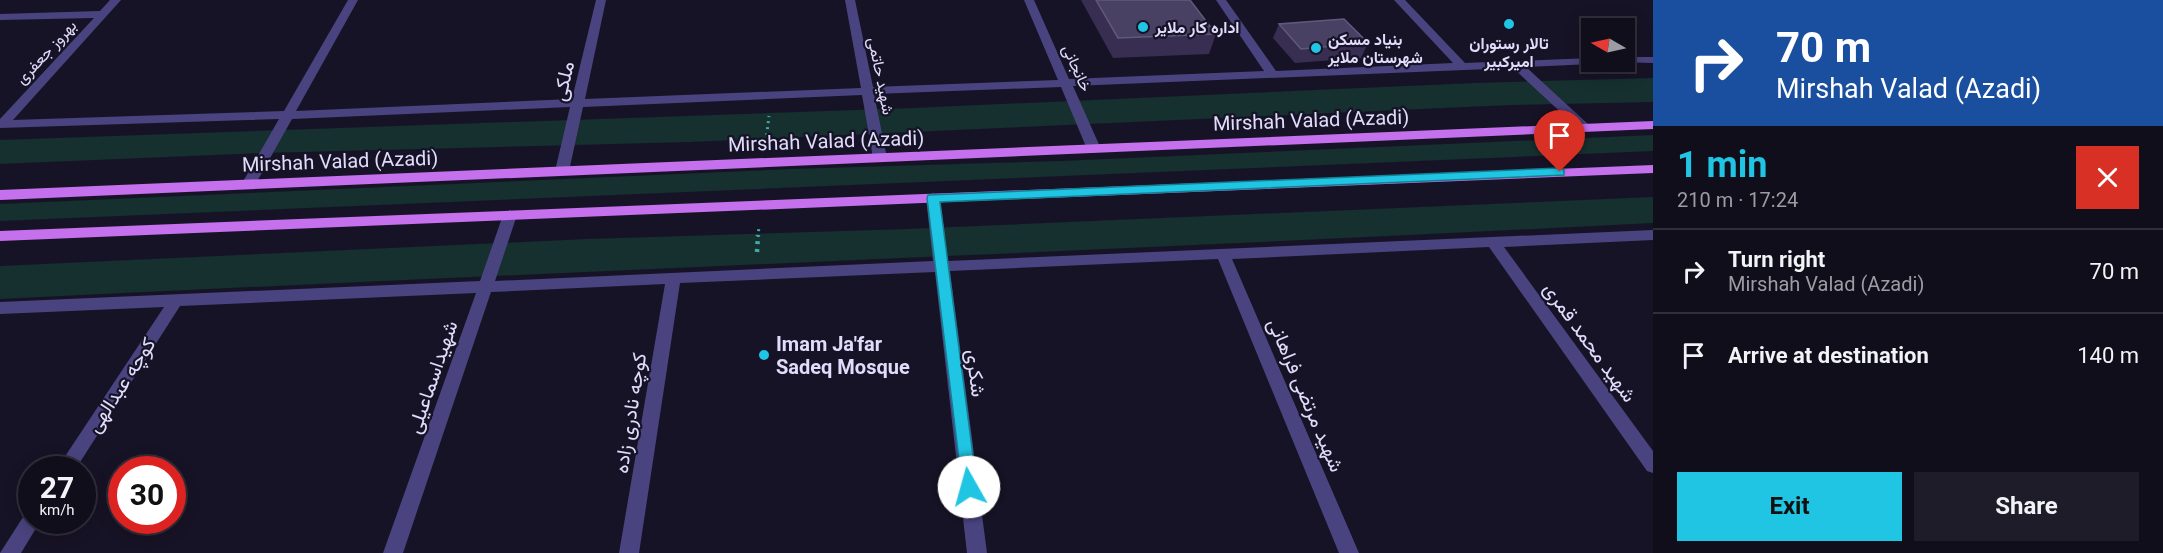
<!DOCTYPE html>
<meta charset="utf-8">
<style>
:root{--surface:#110e1c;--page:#1e1c29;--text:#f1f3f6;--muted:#9c9ca3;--line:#302e3b;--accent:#1fc5e3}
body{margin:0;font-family:Roboto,Vazirmatn,sans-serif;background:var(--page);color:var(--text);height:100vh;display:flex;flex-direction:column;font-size:22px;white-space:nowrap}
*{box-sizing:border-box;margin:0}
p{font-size:20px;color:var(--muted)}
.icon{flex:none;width:33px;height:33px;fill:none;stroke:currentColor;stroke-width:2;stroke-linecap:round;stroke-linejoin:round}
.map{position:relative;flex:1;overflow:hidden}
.sheet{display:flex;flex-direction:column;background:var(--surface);width:510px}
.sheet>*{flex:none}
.top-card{background:#1a4fa0;color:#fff;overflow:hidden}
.needle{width:39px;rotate:279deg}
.buttons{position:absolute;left:1581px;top:18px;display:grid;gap:12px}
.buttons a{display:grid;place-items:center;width:54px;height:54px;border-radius:0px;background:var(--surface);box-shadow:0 3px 15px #0003,0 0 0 2px var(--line);font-size:30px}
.speed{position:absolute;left:18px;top:456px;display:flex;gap:12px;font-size:30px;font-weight:700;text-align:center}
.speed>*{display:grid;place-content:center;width:78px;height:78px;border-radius:50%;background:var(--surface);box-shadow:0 3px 15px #0003,0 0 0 2px var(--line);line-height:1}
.speed small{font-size:15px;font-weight:400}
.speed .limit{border:9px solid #d22;background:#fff;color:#111}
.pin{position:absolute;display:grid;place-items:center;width:51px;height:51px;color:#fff;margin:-62px -26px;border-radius:50% 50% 50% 0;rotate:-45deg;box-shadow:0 0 6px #0007}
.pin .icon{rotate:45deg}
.me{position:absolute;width:66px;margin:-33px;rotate:353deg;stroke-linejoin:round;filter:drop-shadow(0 0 4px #0008)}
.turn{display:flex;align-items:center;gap:21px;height:126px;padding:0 24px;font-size:27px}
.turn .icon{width:78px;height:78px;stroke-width:2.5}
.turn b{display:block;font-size:42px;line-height:51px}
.round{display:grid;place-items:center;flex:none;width:63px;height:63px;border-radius:0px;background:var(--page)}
.head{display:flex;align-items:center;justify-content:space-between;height:102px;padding:0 24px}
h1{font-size:36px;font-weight:700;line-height:45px;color:var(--accent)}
.primary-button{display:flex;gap:12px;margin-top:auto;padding:12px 24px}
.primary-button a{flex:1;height:69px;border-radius:0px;background:var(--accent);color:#111;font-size:24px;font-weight:700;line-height:69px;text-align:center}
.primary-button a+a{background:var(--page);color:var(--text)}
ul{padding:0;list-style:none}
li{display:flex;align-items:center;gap:18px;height:84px;padding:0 24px;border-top:2px solid var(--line)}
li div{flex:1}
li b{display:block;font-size:22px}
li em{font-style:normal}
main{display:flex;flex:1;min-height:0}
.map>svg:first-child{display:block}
.green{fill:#162f2f}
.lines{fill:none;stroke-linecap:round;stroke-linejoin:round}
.path-far1{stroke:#3fabaa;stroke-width:3;stroke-dasharray:2 4;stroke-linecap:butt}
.path{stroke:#3fabaa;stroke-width:4.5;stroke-dasharray:3 5;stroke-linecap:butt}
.minor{fill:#49447f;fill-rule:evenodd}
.major{fill:#c570ed;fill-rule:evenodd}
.wall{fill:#372e51}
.building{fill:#494163;stroke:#61597b;stroke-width:1.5}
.route{fill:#1fc5e3;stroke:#148094;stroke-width:1.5}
.poi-dot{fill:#1fc5e3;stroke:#171326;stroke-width:2}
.labels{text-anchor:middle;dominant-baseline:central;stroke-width:4.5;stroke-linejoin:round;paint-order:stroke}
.far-poi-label{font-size:16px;font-weight:bold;fill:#e1dcfb;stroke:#171326;text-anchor:start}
.far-street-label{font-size:16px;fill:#e1dcfb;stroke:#171326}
.street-label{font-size:20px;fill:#e1dcfb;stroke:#171326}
.poi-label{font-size:20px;font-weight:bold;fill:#e1dcfb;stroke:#171326;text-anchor:start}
</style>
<main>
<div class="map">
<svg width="1653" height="553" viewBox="0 0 1653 553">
<rect width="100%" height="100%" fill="#171326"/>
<g class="green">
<path d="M1653,78V102L1511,105L690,142L262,153L0,164V140L913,108L1475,83Z"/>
<path d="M1653,135V151L0,221V204L790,169L1061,161Z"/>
<path d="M1653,197V223C1102,251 551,272 0,299V266L587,239L907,229Z"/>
</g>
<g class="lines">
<g class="path-far1">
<path d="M766,141L769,116"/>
<path d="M758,237L759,226"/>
</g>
<path class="path" d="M757,252L758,235"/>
<g class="minor">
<path d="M110,0H121L13,120L284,111L348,0H358L296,111L572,99L596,0H606L585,99L861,88L845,0H855L873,87L1058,80L1024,0H1034L1069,79L1264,71L1216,0H1226L1276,71L1453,63L1394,0H1405L1465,63L1592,58V62H1597L1592,64L1526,67L1589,125L1591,128L1589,131H1581L1513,68L1073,86L1101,149L1094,153L1087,149L1061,87L874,94L887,158L880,162L873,158L862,95L583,107L569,171L562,175L555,171L570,107L292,119L255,185L248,189L241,185L279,119L0,128V119L94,18L0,20V14L100,11Z"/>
<path d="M1624,57H1653V63L1620,62H1624Z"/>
<path d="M933,193L940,198L948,261L1653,230V240L1504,247L1653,451V473L1647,471L1489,247L1232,259L1359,553H1339L1218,259L950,271L987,553H967L935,272L680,283L639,553H619L665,284L491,292L403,553H383L476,293L180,306L75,470H56L164,307L0,314V302L480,281L503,215L510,210L517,215L495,281L933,261L926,198Z"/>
<path d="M32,512V520H41L21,553H0L25,514Z"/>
</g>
<g class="major">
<path d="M1653,121V129L0,200V190Z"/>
<path d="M1653,165V173L0,241V231Z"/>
</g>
</g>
<g class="wall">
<path d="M1081,0H1190L1216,34L1209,54L1113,58Z"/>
<path d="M1279,24L1368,43L1361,58L1295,63L1273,38Z"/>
</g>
<g class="building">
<path d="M1096,0H1190L1216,34L1118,38Z"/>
<path d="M1344,19L1368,43L1301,49L1279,24Z"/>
</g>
<path class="route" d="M1560,168L1564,170V175L940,202L977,487L974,492L969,494L963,492L927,198L928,195Z"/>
<g class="poi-dot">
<circle cx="1509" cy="24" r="6"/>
<circle cx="1143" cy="27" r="6"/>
<circle cx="1316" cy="48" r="6"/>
<circle cx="764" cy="355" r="6"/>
</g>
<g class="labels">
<g class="far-poi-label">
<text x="1155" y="27">اداره کار ملایر</text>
<text x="1328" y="39">بنیاد مسکن<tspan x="1328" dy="18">شهرستان ملایر</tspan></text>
<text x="1509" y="43" text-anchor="middle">تالار رستوران<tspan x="1509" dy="18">امیرکبیر</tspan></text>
</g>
<g class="far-street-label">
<text transform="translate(46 52) rotate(-47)">بهروز جعفری</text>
<text transform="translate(1077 68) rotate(66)">خانجانی</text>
<text transform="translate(881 76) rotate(79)">شهید حاتمی</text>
</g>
<g class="street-label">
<text transform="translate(563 81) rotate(-77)">ملکی</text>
<text transform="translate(1311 120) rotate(-2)">Mirshah Valad (Azadi)</text>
<text transform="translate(826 141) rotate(-2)">Mirshah Valad (Azadi)</text>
<text transform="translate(340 161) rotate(-2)">Mirshah Valad (Azadi)</text>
<text transform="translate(1590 342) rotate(54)">شهید محمد قمری</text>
<text transform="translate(976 373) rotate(83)">شکری</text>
<text transform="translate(432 377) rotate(-71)">شهیداسماعیلی</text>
<text transform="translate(121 385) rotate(-57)">کوچه عبدالهی</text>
<text transform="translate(1306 395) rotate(67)">شهید مرتضی فراهانی</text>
<text transform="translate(630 413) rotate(-81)">کوچه نادری زاده</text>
</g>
<g class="poi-label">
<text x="776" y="344">Imam Ja'far<tspan x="776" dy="23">Sadeq Mosque</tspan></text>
</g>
</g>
</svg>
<div class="buttons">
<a><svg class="needle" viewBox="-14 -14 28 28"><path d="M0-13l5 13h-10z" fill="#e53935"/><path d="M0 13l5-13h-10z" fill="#9c9ca3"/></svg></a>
</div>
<div class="speed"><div>27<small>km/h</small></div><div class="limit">30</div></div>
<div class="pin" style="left:1560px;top:172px;background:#d93025"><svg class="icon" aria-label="arrive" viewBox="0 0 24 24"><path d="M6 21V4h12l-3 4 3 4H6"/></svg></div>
<svg class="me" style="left:969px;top:487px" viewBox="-20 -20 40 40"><circle r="19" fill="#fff"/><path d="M0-13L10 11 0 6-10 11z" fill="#1fc5e3"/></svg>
</div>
<section class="sheet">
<div class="top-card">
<div class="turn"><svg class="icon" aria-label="right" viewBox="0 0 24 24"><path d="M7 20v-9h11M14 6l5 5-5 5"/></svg><div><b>70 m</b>Mirshah Valad (Azadi)</div></div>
</div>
<div class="head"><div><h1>1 min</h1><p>210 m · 17:24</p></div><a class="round" style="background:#d93025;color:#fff"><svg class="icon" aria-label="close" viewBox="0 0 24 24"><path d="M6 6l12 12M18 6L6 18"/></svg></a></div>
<ul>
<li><svg class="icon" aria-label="right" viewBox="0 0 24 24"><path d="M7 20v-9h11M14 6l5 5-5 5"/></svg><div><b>Turn right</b><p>Mirshah Valad (Azadi)</p></div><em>70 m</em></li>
<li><svg class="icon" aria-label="arrive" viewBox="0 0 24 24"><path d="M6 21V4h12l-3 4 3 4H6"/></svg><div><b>Arrive at destination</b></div><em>140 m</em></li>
</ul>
<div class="primary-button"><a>Exit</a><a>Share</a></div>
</section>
</main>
